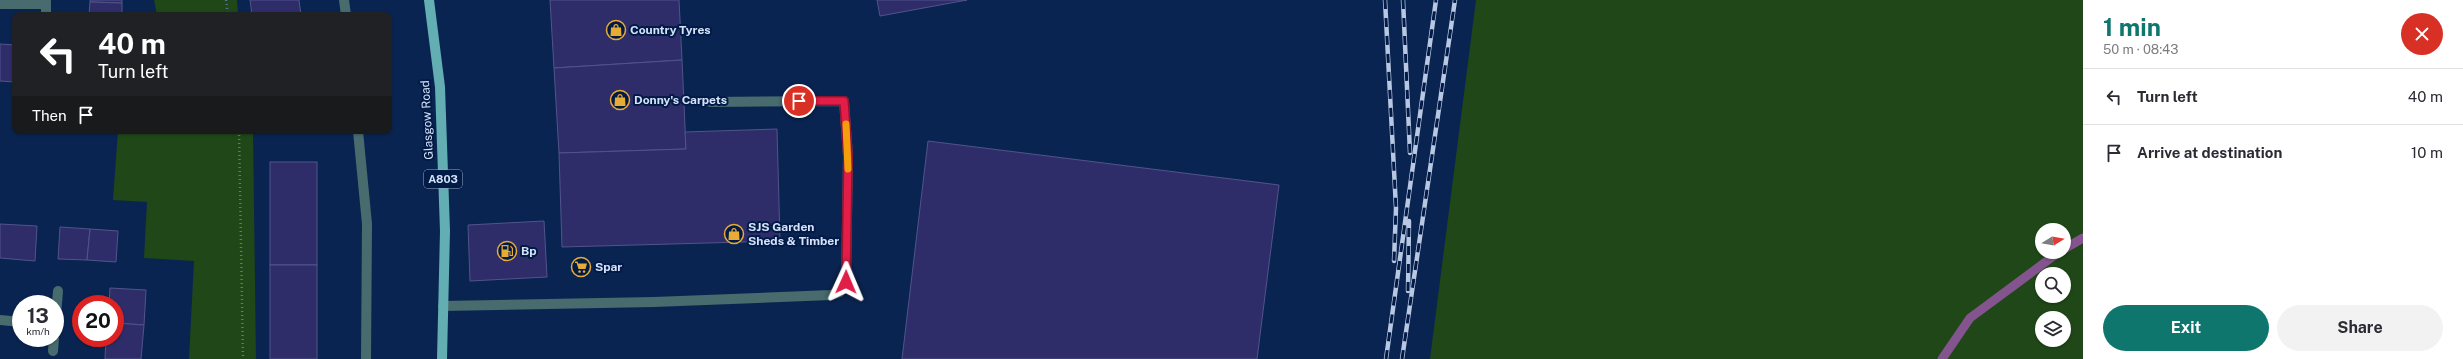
<!DOCTYPE html>
<meta charset="utf-8">
<style>
:root{--surface:#fff;--page:#f2f2f3;--text:#2b2b33;--muted:#7c7c81;--line:#e1e1e2;--accent:#0f766e}
body{margin:0;font-family:"Public Sans",sans-serif;background:var(--page);color:var(--text);height:100vh;display:flex;flex-direction:column;font-size:15px;white-space:nowrap}
*{box-sizing:border-box;margin:0}
p{font-size:13px;color:var(--muted)}
.icon{flex:none;width:22px;height:22px;fill:none;stroke:currentColor;stroke-width:2;stroke-linecap:round;stroke-linejoin:round}
.map{position:relative;flex:1;overflow:hidden}
.side{display:flex;flex-direction:column;background:var(--surface);width:380px}
.side>*{flex:none}
.top-card{position:absolute;left:12px;top:12px;width:380px;height:122px;border-radius:8px;box-shadow:0 1px 3px #0004;background:#202124;color:#fff;overflow:hidden}
.needle{width:26px;rotate:79deg}
.tools{position:absolute;left:2035px;top:223px;display:grid;gap:8px}
.tools a{display:grid;place-items:center;width:36px;height:36px;border-radius:50%;background:var(--surface);box-shadow:0 1px 3px #0004;font-size:20px}
.speed{position:absolute;left:12px;top:295px;display:flex;gap:8px;font-size:20px;font-weight:700;text-align:center}
.speed>*{display:grid;place-content:center;width:52px;height:52px;border-radius:50%;background:var(--surface);box-shadow:0 1px 3px #0004;line-height:1}
.speed small{font-size:10px;font-weight:400}
.speed .limit{border:6px solid #d22;background:#fff;color:#111}
.pin{position:absolute;display:grid;place-items:center;width:34px;height:34px;color:#fff;margin:-17px;border:2px solid #fff;border-radius:50%;box-shadow:0 1px 4px #0007}
.me{position:absolute;width:44px;margin:-22px;rotate:1deg;stroke-linejoin:round;filter:drop-shadow(0 0 3px #0008)}
.turn{display:flex;align-items:center;gap:14px;height:84px;padding:0 20px;font-size:18px}
.turn .icon{width:52px;height:52px;stroke-width:2.5}
.turn b{display:block;font-size:28px;line-height:34px}
.then{display:flex;align-items:center;height:38px;padding:0 20px;background:#0003;gap:8px;font-size:15px}
.round{display:grid;place-items:center;flex:none;width:42px;height:42px;border-radius:21px;background:var(--page)}
.head{display:flex;align-items:center;justify-content:space-between;height:68px;padding:0 20px}
h1{font-size:24px;font-weight:700;line-height:30px;color:var(--accent)}
.cta{display:flex;gap:8px;margin-top:auto;padding:8px 20px}
.cta a{flex:1;height:46px;border-radius:24px;background:var(--accent);color:#fff;font-size:16px;font-weight:700;line-height:46px;text-align:center}
.cta a+a{background:var(--page);color:var(--text)}
ul{padding:0;list-style:none}
li{display:flex;align-items:center;gap:12px;height:56px;padding:0 20px;border-top:1px solid var(--line)}
li div{flex:1}
li b{display:block;font-size:15px}
li em{font-style:normal}
main{display:flex;flex:1;min-height:0}
.map>svg:first-child{display:block}
.green{fill:#1f4717;fill-rule:evenodd}
.lines{fill:none;stroke-linecap:round;stroke-linejoin:round}
.stream{stroke:#83548e;stroke-width:9}
.building{fill:#2e2d6a;stroke:#51548b}
.path{stroke:#607598;stroke-width:2.5;stroke-dasharray:1 3;stroke-linecap:butt}
.minor{stroke:#486b6d;stroke-width:10}
.major{stroke:#63aeb3;stroke-width:10}
.rail-casing{stroke:#b8c8e2;stroke-width:4.5}
.rail{stroke:#021a46;stroke-width:3;stroke-dasharray:9;stroke-linecap:butt}
.route-casing{stroke:#92132f;stroke-width:10}
.route{stroke:#e11d48;stroke-width:7}
.slow{stroke:#f59e0b;stroke-width:7}
.labels{text-anchor:middle;dominant-baseline:central;stroke-width:4;stroke-linejoin:round;paint-order:stroke}
.shield{fill:#021a46;stroke:#96a7c4;stroke-width:1}
.shield-label{font-size:11px;font-weight:bold;fill:#d5e3fa}
.poi-label{font-size:12px;font-weight:bold;fill:#d5e3fa;stroke:#021a46;text-anchor:start}
.street-label{font-size:12px;fill:#d5e3fa;stroke:#021a46}
</style>
<main>
<div class="map">
<svg width="2083" height="359" viewBox="0 0 2083 359">
<rect width="100%" height="100%" fill="#0a2451"/>
<g class="green">
<path d="M154,0H237L238,15H157Z"/>
<path d="M1476,0H2083V359H1430ZM2042,230H2064V252H2042ZM2042,274H2064V296H2042ZM2042,318H2064V340H2042Z"/>
<path d="M118,131H253L256,359H189L194,261L144,258L147,202L113,200Z"/>
</g>
<g class="lines">
<g class="stream">
<path d="M2064,249L2083,238"/>
<path d="M1942,359L1970,318L2059,252"/>
</g>
</g>
<g class="building">
<path d="M90,0H122V3L90,2Z"/>
<path d="M250,0H299L301,15H252Z"/>
<path d="M550,0H679L682,60L554,68Z"/>
<path d="M877,0H967L880,16Z"/>
<path d="M90,2L122,3V15H89Z"/>
<path d="M0,44L15,45V82L0,81Z"/>
<path d="M682,60L686,149L559,153L554,68Z"/>
<path d="M777,129L780,241L562,247L559,153L686,149L685,132Z"/>
<path d="M928,141L1279,185L1257,359H902Z"/>
<rect x="270" y="162" width="47" height="103"/>
<path d="M544,221L547,277L470,281L468,225Z"/>
<path d="M0,224L37,226L35,261L0,258Z"/>
<path d="M60,227L90,229L87,260L58,259Z"/>
<path d="M90,229L118,231L116,262L87,260Z"/>
<rect x="270" y="265" width="47" height="94"/>
<path d="M110,288L146,290L144,325L115,323V304H109Z"/>
<path d="M115,323L144,325L141,359H105L106,338H115Z"/>
</g>
<g class="lines">
<g class="path">
<path d="M226,0L228,15"/>
<path d="M239,131L243,359"/>
</g>
<g class="minor">
<path d="M46,0V15"/>
<path d="M344,0L346,15"/>
<path d="M0,4H46"/>
<path d="M358,131L367,224L366,359"/>
<path d="M443,306L654,302L831,295L840,292L846,282L848,156L844,101L710,102"/>
<path d="M0,320L21,322"/>
<path d="M55,328L58,291"/>
<path d="M53,351L54,338"/>
</g>
<path class="major" d="M429,0L440,87L445,231L442,359"/>
<g class="rail-casing">
<g id="rail">
<path d="M1385,0L1396,208L1394,261"/>
<path d="M1403,0L1410,153"/>
<path d="M1408,291L1409,221"/>
<path d="M1386,359L1436,0"/>
<path d="M1402,359L1455,0"/>
</g>
</g>
<use href="#rail" class="rail"/>
</g>
<g class="lines">
<g class="route-casing">
<path id="route" d="M799,101H844L848,156L846,282"/>
</g>
<use href="#route" class="route"/>
<path class="slow" d="M846,124L848,169"/>
</g>
<defs>
<g id="shop-ring" transform="scale(1)"><circle r="9.5" fill="#021a46" stroke="#e7ac36" stroke-width="1.5"/><path d="M-5-2.5h2.3a2.7 3.5 0 0 1 5.4 0H5L5.5 6h-11ZM-1.5-2.5h3a1.5 2.3 0 0 0-3 0Z" fill="#e7ac36"/></g>
<g id="fuel-ring" transform="scale(1)"><circle r="9.5" fill="#021a46" stroke="#e7ac36" stroke-width="1.5"/><path d="M-5.5-6h7V0h2V4h1.3V-2.5L3-4.5l.8-.8L6-3V5H2.5V1h-1V6h-7ZM-4.2-4.7v3.2H.2V-4.7Z" fill="#e7ac36"/></g>
<g id="supermarket-ring" transform="scale(1)"><circle r="9.5" fill="#021a46" stroke="#e7ac36" stroke-width="1.5"/><path d="M-6-5.5h2.5l.6 2H6L4.5 2H-2.5L-4.4-4H-6ZM-1.5 3.2a1.3 1.3 0 1 0 .1 0ZM3 3.2a1.3 1.3 0 1 0 .1 0Z" fill="#e7ac36"/></g>
</defs>
<g fill-rule="evenodd">
<use href="#shop-ring" x="616" y="30"/>
<use href="#shop-ring" x="620" y="100"/>
<use href="#shop-ring" x="734" y="234"/>
<use href="#fuel-ring" x="507" y="251"/>
<use href="#supermarket-ring" x="581" y="267"/>
</g>
<g class="labels">
<rect class="shield" x="424" y="170" width="38" height="18" rx="3"/>
<g class="shield-label">
<text x="443" y="179">A803</text>
</g>
<g class="poi-label">
<text x="630" y="30">Country Tyres</text>
<text x="634" y="100">Donny's Carpets</text>
<text x="748" y="227">SJS Garden<tspan x="748" dy="14">Sheds &amp; Timber</tspan></text>
<text x="521" y="251">Bp</text>
<text x="595" y="267">Spar</text>
</g>
<g class="street-label">
<text transform="translate(427 120) rotate(-93)">Glasgow Road</text>
</g>
</g>
</svg>
<div class="tools">
<a><svg class="needle" viewBox="-14 -14 28 28"><path d="M0-13l5 13h-10z" fill="#e53935"/><path d="M0 13l5-13h-10z" fill="#7c7c81"/></svg></a>
<a><svg class="icon" aria-label="search" viewBox="0 0 24 24"><circle cx="10" cy="10" r="6"/><path d="M15 15l6 6"/></svg></a>
<a><svg class="icon" aria-label="layers" viewBox="0 0 24 24"><path d="M12 4l9 5-9 5-9-5zM3 14l9 5 9-5"/></svg></a>
</div>
<div class="speed"><div>13<small>km/h</small></div><div class="limit">20</div></div>
<div class="pin" style="left:799px;top:101px;background:#d93025"><svg class="icon" aria-label="arrive" viewBox="0 0 24 24"><path d="M6 21V4h12l-3 4 3 4H6"/></svg></div>
<svg class="me" style="left:846px;top:282px" viewBox="-20 -20 40 40"><path d="M0-17L14 15 0 8-14 15z" fill="#e11d48" stroke="#fff" stroke-width="4"/></svg>
<div class="top-card">
<div class="turn"><svg class="icon" aria-label="left" viewBox="0 0 24 24"><path d="M17 20v-9H6M10 6l-5 5 5 5"/></svg><div><b>40 m</b>Turn left</div></div>
<div class="then">Then<svg class="icon" aria-label="arrive" viewBox="0 0 24 24"><path d="M6 21V4h12l-3 4 3 4H6"/></svg></div>
</div>
</div>
<section class="side">
<div class="head"><div><h1>1 min</h1><p>50 m · 08:43</p></div><a class="round" style="background:#d93025;color:#fff"><svg class="icon" aria-label="close" viewBox="0 0 24 24"><path d="M6 6l12 12M18 6L6 18"/></svg></a></div>
<ul>
<li><svg class="icon" aria-label="left" viewBox="0 0 24 24"><path d="M17 20v-9H6M10 6l-5 5 5 5"/></svg><div><b>Turn left</b></div><em>40 m</em></li>
<li><svg class="icon" aria-label="arrive" viewBox="0 0 24 24"><path d="M6 21V4h12l-3 4 3 4H6"/></svg><div><b>Arrive at destination</b></div><em>10 m</em></li>
</ul>
<div class="cta"><a>Exit</a><a>Share</a></div>
</section>
</main>
